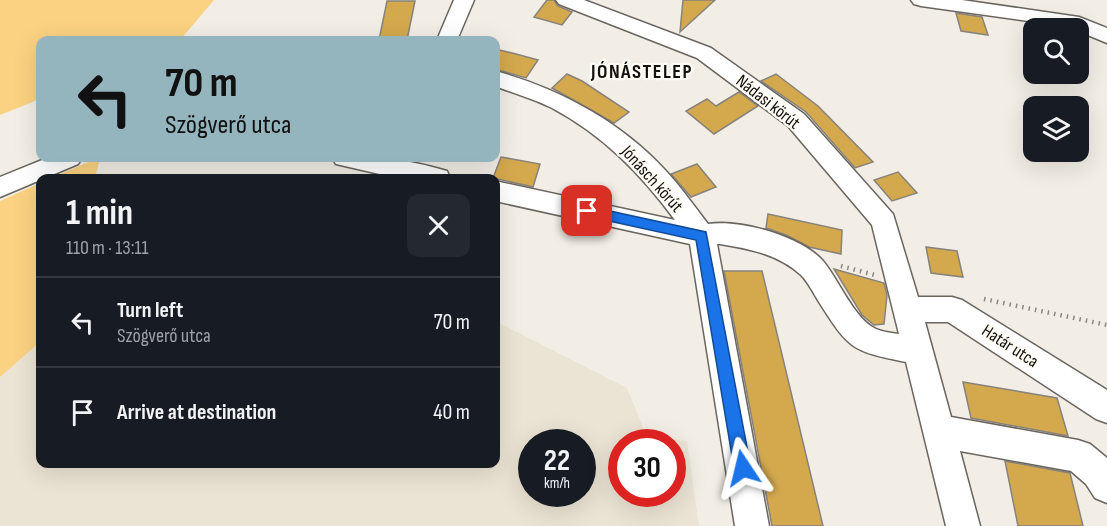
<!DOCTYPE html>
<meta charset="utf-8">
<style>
:root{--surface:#171b24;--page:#242831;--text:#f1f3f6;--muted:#9ea1a6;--line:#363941}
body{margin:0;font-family:"Sofia Sans Condensed",sans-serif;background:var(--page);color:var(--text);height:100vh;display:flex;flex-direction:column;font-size:22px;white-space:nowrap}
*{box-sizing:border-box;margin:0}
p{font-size:20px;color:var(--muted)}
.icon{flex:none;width:33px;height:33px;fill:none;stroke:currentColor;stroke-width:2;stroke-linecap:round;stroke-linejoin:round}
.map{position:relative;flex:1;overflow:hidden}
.sheet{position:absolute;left:36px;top:174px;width:464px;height:294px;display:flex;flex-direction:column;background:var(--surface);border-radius:12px;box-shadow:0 6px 24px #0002}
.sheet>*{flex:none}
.top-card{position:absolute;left:36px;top:36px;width:464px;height:126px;border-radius:12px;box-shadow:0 6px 24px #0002;background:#95b5be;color:#111;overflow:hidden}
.buttons{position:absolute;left:1023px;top:18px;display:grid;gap:12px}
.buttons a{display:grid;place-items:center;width:66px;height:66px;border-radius:12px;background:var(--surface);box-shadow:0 6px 24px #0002;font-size:30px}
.speed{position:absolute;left:518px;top:429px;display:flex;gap:12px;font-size:30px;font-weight:700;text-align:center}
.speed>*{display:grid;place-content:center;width:78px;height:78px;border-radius:50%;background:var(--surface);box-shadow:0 6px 24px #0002;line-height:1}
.speed small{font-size:15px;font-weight:400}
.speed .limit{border:9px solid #d22;background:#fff;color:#111}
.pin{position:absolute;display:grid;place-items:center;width:51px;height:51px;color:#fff;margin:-26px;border-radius:12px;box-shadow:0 3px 9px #0006}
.me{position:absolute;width:66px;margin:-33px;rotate:350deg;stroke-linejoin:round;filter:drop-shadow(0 0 4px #0008)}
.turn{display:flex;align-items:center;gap:21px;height:126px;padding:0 30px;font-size:27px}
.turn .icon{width:78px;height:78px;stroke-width:2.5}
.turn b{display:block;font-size:42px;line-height:51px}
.round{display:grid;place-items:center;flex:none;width:63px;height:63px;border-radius:12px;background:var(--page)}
.headline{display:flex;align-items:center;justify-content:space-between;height:102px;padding:0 30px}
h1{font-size:36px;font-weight:700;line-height:45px}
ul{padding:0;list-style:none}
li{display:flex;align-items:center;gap:18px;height:90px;padding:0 30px;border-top:2px solid var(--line)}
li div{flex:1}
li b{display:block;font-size:22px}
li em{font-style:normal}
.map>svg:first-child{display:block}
.built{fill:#ebe4d4;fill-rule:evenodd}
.green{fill:#fad281}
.building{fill:#d4a94e;stroke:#87837c;stroke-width:1.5}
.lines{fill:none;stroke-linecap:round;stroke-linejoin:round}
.minor-casing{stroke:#6a665f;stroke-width:3}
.path{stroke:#8a8781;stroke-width:4.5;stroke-dasharray:1.5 5;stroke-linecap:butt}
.minor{fill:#fff;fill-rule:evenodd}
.route{fill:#1a73e8;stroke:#114b97;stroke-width:1.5}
.labels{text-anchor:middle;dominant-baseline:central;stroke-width:4.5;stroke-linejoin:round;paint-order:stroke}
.street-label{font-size:18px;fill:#12110e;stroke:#fffcf5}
.far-district-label{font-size:20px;font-weight:bold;letter-spacing:1.5px;fill:#12110e;stroke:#fffcf5}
</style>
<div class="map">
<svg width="1107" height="526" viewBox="0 0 1107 526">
<rect width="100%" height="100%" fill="#f2eee6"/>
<path class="built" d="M495,321L627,388L647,437L687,441L699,526H0V377L40,342V464H495ZM531,442H582V494H531ZM621,442H672V494H621Z"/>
<g class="green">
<path d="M0,0H214L180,40H40V99L0,115Z"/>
<path d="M98,158H100L95,178H51Z"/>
<path d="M40,183V342L0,377V201Z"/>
</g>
<g class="building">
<path d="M547,0H554L558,6L572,12L562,25L534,17Z"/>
<path d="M683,0H715L680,32Z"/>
<path d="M387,1H415L407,40H379Z"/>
<path d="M956,13L982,17L988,35L961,31Z"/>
<path d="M495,49L516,54L538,60L526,78L495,69Z"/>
<path d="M567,74L582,81L629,112L614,123L552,88Z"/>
<path d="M776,74L818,106L873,162L855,168L806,112L761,81Z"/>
<path d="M739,92L758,106L714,134L686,111L707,99L716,106Z"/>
<path d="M501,157L540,164L533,187L493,178Z"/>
<path d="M697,164L716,187L691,197L671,174Z"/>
<path d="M898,172L917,193L892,201L874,180Z"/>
<path d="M768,214L842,230L841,254L809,247L786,235L766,228Z"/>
<path d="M926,247L957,251L963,277L931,273Z"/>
<path d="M834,269L884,283L887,295L884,324L874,325L862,315Z"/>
<path d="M724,271H762L823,526H772Z"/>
<path d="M963,382L1057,398L1068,436L971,418Z"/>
<path d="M1005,461L1070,473L1083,526H1018Z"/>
</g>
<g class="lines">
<g class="minor-casing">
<g id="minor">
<path d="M454,0H474L457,40H437Z"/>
<path d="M556,0H584L711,48L804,114L893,214L918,297H952L962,300L1107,390V423L1096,419L948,322H925L951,417L1078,440L1090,444L1107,458V503L1095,498L1086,484L1071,471L960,451L980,526H946L906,362C851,351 849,349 819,302C814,294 808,282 801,275C778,254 750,249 720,244H717L769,526H735L690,244L495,201V181L675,220C641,174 603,135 552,108C534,99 513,93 495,86V71C558,88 620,121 665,170C681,187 694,206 708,224C740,219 801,236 823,261C839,280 854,319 876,329C883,332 892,333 899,334L872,225L788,126L697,58L559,4Z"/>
<path d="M911,0H962L1079,17L1107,28V43L1078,31V28L921,6L914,4Z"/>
<path d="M47,158H82L78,164L0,197V177Z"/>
<path d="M332,158C370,154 410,160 447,171L450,178H397L336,164Z"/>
</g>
</g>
<g class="path">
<path d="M841,266L875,275"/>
<path d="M984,299L1107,325"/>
</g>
<use href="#minor" class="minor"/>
</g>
<path class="route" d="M587,206L706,232L751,468L749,474L743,477L737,474L734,468L696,240L582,215L580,211Z"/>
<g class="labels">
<g class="street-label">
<text transform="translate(768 102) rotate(38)">Nádasi körút</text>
<text transform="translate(652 179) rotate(48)">Jónásch körút</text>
<text transform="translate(1010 346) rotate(33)">Határ utca</text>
</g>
<g class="far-district-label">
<text x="642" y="72">JÓNÁSTELEP</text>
</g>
</g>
</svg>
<div class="buttons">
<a><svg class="icon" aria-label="search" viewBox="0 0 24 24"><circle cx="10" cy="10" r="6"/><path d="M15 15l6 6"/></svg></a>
<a><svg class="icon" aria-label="layers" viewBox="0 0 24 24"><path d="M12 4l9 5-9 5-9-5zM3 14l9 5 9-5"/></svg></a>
</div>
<div class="speed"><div>22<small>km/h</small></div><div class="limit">30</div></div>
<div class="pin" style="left:587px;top:211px;background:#d93025"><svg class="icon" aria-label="arrive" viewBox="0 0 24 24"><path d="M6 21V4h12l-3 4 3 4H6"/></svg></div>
<svg class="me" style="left:743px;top:468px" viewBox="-20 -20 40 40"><path d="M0-17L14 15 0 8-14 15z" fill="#1a73e8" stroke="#fff" stroke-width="4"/></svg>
<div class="top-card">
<div class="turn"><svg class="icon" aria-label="left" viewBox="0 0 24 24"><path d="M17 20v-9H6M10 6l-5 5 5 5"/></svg><div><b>70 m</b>Szögverő utca</div></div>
</div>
<section class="sheet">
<div class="headline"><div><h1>1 min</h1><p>110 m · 13:11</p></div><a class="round"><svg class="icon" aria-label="close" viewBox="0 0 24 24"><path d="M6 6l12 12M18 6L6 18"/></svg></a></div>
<ul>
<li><svg class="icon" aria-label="left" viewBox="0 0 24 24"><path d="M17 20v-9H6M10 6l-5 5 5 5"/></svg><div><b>Turn left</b><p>Szögverő utca</p></div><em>70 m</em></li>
<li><svg class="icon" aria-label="arrive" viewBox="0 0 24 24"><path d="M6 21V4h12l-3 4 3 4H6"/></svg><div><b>Arrive at destination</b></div><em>40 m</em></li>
</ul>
</section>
</div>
